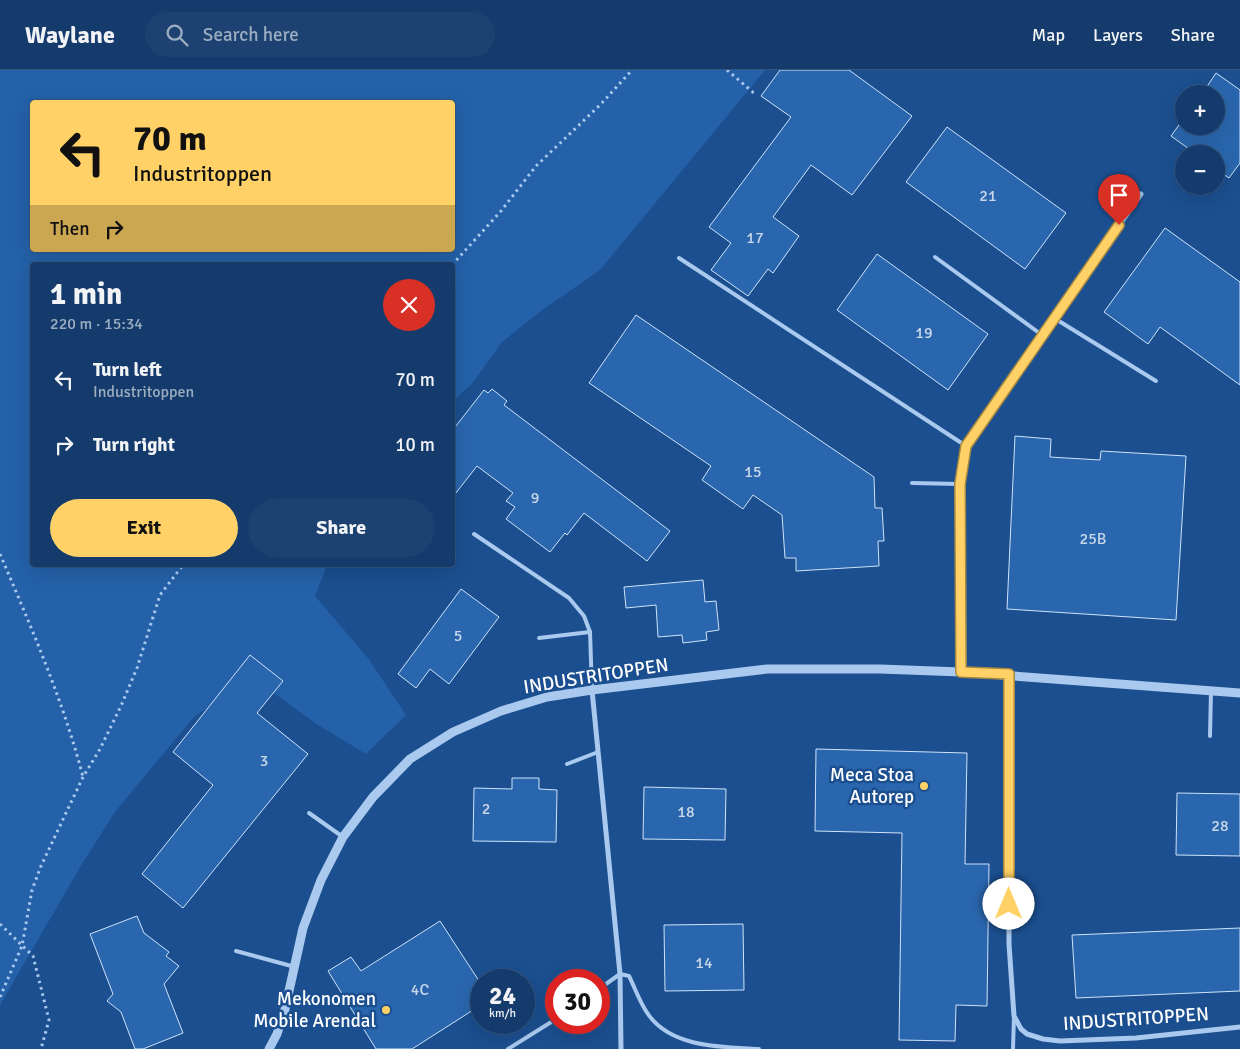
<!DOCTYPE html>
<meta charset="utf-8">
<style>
:root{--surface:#143b6b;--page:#1d4271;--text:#f1f3f6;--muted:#9dadc1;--line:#33557e;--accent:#ffd166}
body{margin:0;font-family:Signika,sans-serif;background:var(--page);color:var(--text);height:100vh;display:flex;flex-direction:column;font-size:19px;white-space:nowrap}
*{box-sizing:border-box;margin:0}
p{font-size:16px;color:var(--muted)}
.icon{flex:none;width:28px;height:28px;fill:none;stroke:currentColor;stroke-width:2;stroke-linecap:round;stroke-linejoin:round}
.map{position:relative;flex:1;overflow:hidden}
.details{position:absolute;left:30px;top:192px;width:425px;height:305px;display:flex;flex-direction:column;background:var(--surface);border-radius:5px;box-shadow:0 5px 20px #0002,0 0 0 1px var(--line)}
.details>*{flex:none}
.top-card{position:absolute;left:30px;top:30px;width:425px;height:152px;border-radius:5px;box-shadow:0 5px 20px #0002,0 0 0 1px var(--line);background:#ffd166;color:#111;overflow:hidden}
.controls{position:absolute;left:1175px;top:15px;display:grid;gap:10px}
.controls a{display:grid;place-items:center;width:50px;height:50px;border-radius:50%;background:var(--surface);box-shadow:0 5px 20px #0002,0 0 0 1px var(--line);font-size:25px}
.speed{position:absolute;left:470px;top:899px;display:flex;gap:10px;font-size:25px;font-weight:700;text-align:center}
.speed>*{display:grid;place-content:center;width:65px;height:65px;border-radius:50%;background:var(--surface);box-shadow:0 5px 20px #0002,0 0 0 1px var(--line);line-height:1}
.speed small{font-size:12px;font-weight:400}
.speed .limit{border:8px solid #d22;background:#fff;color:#111}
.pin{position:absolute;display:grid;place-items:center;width:42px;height:42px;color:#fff;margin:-51px -21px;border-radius:50% 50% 50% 0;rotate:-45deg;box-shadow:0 0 5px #0007}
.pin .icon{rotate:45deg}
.me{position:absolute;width:55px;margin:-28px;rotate:0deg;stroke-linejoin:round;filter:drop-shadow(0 0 4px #0008)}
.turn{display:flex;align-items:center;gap:18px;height:105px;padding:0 20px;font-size:22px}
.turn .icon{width:65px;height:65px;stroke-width:2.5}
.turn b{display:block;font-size:35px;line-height:42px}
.then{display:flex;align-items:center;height:48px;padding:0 20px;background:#0003;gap:10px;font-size:19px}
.round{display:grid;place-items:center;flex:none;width:52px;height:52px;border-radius:26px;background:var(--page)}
.head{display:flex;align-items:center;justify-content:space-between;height:85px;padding:0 20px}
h1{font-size:30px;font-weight:700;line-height:38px}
.cta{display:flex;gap:10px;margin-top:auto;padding:10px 20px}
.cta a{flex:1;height:58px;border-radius:30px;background:var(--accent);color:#111;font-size:20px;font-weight:700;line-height:58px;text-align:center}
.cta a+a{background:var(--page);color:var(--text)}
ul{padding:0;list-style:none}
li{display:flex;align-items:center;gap:15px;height:65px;padding:0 20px}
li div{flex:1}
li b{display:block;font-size:19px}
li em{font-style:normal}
header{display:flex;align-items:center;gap:30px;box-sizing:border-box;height:70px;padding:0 25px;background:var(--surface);border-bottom:1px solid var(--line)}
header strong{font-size:24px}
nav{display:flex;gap:28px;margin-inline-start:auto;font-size:18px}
.search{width:350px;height:45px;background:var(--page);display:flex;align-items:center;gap:12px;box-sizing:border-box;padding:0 18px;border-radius:28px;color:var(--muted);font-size:19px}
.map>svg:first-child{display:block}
.green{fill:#2461a8;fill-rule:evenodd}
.building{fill:#2a66ad;stroke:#cfe3fa}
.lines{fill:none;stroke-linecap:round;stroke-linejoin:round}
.path{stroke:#a9c9ee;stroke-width:3;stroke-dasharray:2.5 4;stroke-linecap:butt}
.service{stroke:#a9c9ee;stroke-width:4}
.minor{stroke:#a9c9ee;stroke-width:5}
.tertiary{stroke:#a9c9ee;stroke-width:9}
.route-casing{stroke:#a68842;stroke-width:12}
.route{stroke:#ffd166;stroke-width:9}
.poi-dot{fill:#ffd166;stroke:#1b4f8f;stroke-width:2}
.labels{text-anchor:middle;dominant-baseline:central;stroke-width:5;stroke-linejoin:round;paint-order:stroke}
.number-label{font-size:16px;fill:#cad9ea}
.street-label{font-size:19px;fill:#fff;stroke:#1b4f8f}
.poi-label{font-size:19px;fill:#fff;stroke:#1b4f8f;text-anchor:end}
</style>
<header>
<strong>Waylane</strong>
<div class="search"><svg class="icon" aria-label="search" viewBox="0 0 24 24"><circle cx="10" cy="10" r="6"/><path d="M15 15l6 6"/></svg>Search here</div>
<nav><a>Map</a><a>Layers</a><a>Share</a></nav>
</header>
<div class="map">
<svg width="1240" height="979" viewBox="0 0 1240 979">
<rect width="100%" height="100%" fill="#1b4f8f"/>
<path class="green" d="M0,0H765L600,200L541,241L502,272L471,315L453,331L452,195H32V495H327L315,526L368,588L406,645L366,684L315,653L252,607L194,647L115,742L82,794L0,935ZM32,32H452V180H32Z"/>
<g class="building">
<path d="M780,0H849L912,46L852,125L811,95L773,147L799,166L773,203L768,199L748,226L711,200L731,173L709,157L791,47L761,26Z"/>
<path d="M1216,3L1240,20V93L1229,108L1216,99V84H1196L1171,66L1184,48V56H1216V24H1202Z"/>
<path d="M947,57L1066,143L1025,199L906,112Z"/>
<path d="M1165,158L1240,212V315L1160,257L1148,274L1104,242Z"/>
<path d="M877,184L988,264L948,320L837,240Z"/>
<path d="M636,245L874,407L875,438H882L884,471H878L879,496L796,501V488H785L782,445L753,425L743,439L702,410L711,396L589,313Z"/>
<path d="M492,319L507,331L504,335L670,461L647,491L584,443L567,465L565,463L550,482L506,449L515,437L506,431L513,423L477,396L452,428V361L484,320L488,323Z"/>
<path d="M1015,366L1051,369L1050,387L1100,390L1101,381L1186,386L1176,550L1007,539Z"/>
<path d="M703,510L705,532L716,531L719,560L706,562L707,570L683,573L682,565L658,567L656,535L626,538L624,517Z"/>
<path d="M461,519L499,547L449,614L430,599L416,618L398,604Z"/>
<path d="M250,585L283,611L257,643L308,684L183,838L142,804L213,715L173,682Z"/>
<path d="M816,679L967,683L965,794H989L987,936L956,935L955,971L899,970L902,763L815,761Z"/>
<path d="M512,708H539V719L557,720L556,772L473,771L474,718L512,719Z"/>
<path d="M644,717L726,719L725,770L643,769Z"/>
<path d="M1177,723L1240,724V786L1176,785Z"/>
<path d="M137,846L144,863L169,882L166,886L179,896L164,914L183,963L143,979H135L121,942L107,931L113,924L90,864Z"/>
<path d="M440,851L481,914V935L412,979H376L328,901L351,887L361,901Z"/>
<path d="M743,854L744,920L665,921L664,855Z"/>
<path d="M1240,858V921L1076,928L1072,865Z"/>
</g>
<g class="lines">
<g class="path">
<path d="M727,0L755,24"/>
<path d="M452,195L501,141L536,96L601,34L632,0"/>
<path d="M0,484C31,557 63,630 83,707"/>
<path d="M0,854L33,886L49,950L41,979"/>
<path d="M0,927L22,876L32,820L41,796L83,707L100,679L121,636L137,598L160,525L183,495"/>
</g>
<g class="service">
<path d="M935,187L1042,265"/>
<path d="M679,188L966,376"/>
<path d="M1054,248L1156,311"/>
<path d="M912,413L960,414"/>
<path d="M474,464L569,528L584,546L590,562L592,620"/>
<path d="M539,568L590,562"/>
<path d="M1210,666L1211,621"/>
<path d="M567,694L598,682"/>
<path d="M309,743L343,767"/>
<path d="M236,881L295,897"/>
<path d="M599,919L620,904L629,906C635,918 640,933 648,944C671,978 723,977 759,979"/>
<path d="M508,979L556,949"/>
<path d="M1013,979L1014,946"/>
</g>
<g class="minor">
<path d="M961,602L960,414L966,376L1141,124"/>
<path d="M1009,604V874L1014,946L1021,959L1027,964L1043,969L1060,971L1136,968L1240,957"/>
<path d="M592,620L620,904L621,979"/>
</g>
<path class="tertiary" d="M269,979L277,964L285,939L303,858L321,810L343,767L373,727L410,689L453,662L501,641L547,627L592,620L767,599H880L961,602L1240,623"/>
</g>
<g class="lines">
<g class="route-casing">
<path id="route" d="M1009,834V604L961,602L960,414L966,376L1119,155"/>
</g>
<use href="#route" class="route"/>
</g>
<g class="poi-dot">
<circle cx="924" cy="716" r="5"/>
<circle cx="386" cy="940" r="5"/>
</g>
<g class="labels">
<g class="number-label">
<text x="988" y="126">21</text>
<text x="755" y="168">17</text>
<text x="924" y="263">19</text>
<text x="753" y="402">15</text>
<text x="535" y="428">9</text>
<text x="1093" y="469">25B</text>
<text x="458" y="566">5</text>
<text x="264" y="691">3</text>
<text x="486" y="739">2</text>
<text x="686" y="742">18</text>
<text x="1220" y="756">28</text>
<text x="704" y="893">14</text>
<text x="420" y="920">4C</text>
</g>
<g class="street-label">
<text transform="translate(596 606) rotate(-9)">INDUSTRITOPPEN</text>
<text transform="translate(1136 949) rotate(-4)">INDUSTRITOPPEN</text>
</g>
<g class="poi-label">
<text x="914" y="705">Meca Stoa<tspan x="914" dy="22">Autorep</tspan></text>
<text x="376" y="929">Mekonomen<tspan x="376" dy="22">Mobile Arendal</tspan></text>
</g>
</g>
</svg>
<div class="controls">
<a>+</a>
<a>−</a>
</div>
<div class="speed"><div>24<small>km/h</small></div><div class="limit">30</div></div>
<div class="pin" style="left:1119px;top:155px;background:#d93025"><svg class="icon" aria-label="arrive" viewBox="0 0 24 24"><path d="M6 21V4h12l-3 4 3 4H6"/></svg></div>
<svg class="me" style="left:1009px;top:834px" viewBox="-20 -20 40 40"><circle r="19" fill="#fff"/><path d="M0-13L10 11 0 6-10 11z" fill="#ffd166"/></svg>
<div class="top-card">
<div class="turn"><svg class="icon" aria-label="left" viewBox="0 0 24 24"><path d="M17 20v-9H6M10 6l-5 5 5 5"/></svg><div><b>70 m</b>Industritoppen</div></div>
<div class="then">Then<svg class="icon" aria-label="right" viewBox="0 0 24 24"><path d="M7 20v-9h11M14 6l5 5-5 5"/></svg></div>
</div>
<section class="details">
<div class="head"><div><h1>1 min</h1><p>220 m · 15:34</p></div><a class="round" style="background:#d93025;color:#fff"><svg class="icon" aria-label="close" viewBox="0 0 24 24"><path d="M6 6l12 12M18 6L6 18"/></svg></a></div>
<ul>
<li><svg class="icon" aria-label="left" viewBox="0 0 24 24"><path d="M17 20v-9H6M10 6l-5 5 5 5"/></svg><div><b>Turn left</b><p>Industritoppen</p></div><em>70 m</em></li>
<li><svg class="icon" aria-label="right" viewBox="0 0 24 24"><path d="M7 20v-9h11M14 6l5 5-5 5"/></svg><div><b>Turn right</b></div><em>10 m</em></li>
</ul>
<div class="cta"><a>Exit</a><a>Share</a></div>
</section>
</div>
